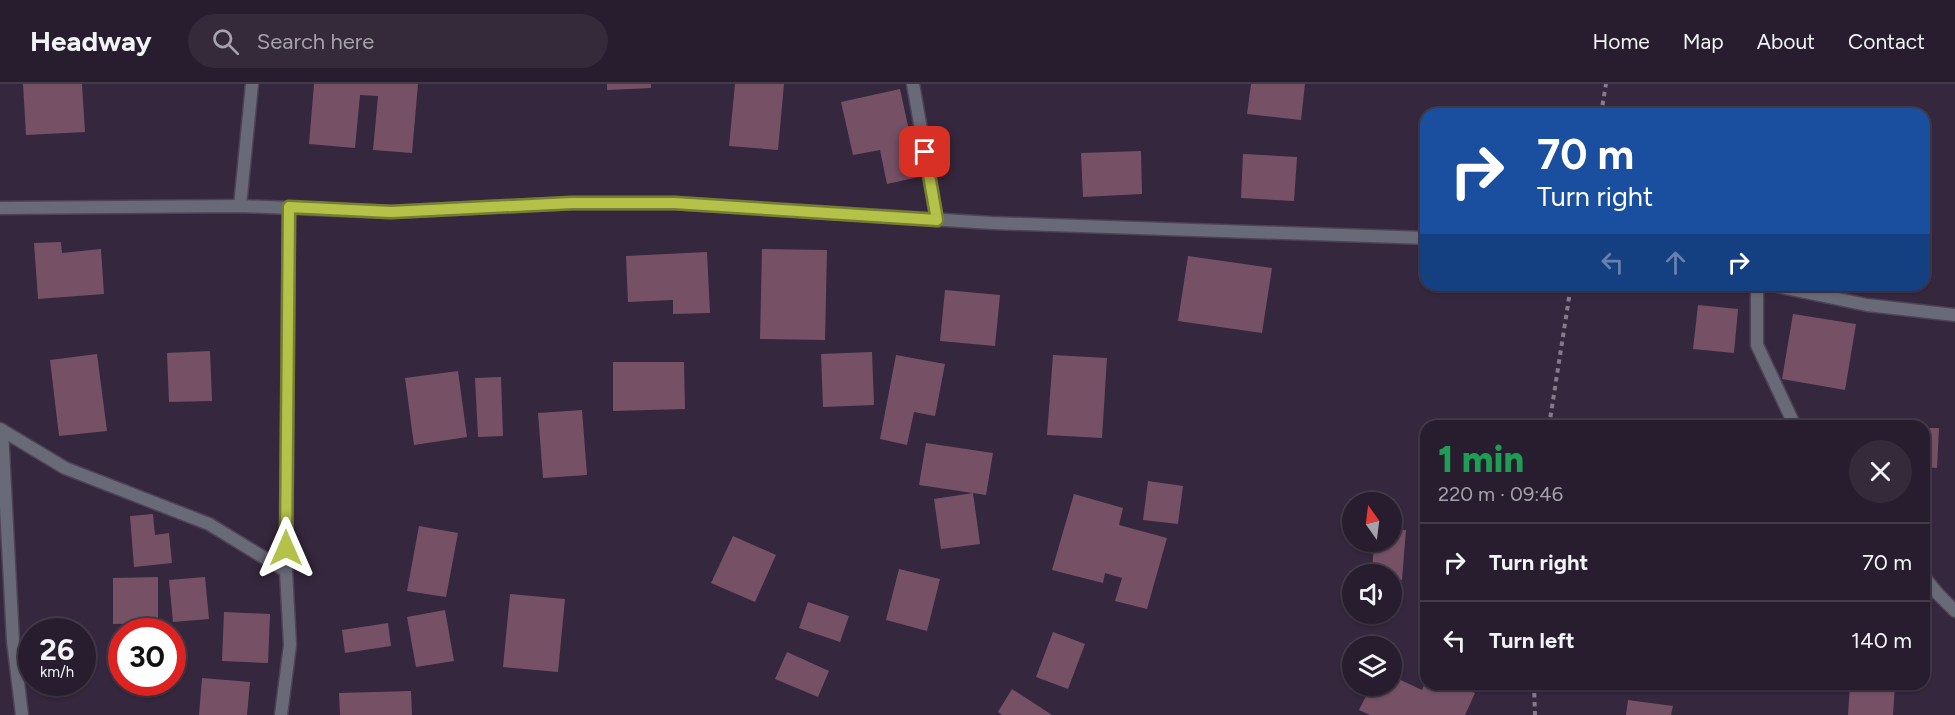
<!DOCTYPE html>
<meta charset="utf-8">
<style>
:root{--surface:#281d2e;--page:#342a3a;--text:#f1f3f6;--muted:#a5a2aa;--line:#443b4a}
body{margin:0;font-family:Figtree,sans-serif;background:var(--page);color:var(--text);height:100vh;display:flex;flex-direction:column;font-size:22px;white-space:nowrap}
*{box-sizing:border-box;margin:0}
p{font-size:20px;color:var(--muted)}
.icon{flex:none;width:33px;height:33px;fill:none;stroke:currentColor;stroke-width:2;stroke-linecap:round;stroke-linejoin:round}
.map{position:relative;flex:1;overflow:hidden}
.panel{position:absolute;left:1420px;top:336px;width:510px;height:270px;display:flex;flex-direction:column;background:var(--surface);border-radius:18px;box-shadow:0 2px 4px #0004,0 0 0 2px var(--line)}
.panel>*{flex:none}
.banner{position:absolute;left:1420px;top:24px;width:510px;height:183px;border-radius:18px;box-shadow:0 2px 4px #0004,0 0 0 2px var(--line);background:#1a4fa0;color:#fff;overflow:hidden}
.needle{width:39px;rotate:346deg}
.tools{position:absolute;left:1342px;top:408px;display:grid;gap:12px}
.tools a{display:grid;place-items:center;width:60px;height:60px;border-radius:50%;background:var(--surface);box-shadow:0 2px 4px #0004,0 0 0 2px var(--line);font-size:30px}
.speed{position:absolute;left:18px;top:534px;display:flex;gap:12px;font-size:30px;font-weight:700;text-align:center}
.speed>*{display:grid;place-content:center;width:78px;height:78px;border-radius:50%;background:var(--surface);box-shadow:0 2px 4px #0004,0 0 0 2px var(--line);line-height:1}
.speed small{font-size:15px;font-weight:400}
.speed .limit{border:9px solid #d22;background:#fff;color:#111}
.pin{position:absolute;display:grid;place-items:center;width:51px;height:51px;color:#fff;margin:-26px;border-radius:12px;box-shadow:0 3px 9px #0006}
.me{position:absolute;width:66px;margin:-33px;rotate:0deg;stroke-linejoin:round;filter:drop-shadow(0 0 4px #0008)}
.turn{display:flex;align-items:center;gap:21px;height:126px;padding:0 18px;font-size:27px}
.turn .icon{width:78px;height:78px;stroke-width:2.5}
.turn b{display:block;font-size:42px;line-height:51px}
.lanes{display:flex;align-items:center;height:57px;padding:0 18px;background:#0003;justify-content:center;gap:30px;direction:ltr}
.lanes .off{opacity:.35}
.round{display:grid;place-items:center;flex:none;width:63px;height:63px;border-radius:32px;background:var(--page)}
.overview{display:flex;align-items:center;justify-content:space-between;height:102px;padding:0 18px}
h1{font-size:36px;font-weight:800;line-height:45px;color:#1e9e55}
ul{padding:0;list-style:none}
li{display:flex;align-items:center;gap:18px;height:78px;padding:0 18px;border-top:2px solid var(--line)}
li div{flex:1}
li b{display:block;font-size:22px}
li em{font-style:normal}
header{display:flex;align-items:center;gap:36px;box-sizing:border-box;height:84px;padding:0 30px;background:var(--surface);border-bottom:2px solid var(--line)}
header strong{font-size:28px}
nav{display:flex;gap:33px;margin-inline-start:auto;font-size:21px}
.search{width:420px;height:54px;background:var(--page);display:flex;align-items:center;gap:15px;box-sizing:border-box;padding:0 21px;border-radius:33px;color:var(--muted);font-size:22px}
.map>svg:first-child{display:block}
.building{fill:#765166}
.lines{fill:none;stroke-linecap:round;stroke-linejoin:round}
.minor-casing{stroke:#4f4257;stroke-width:15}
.path{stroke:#867a8d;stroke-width:4;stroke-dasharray:4.5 4.5;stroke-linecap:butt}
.minor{stroke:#686a77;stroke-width:12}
.route-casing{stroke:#767e2f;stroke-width:15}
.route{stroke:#b5c249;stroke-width:10}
</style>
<header>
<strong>Headway</strong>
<div class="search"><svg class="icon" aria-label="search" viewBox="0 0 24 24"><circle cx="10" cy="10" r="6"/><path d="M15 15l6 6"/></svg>Search here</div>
<nav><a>Home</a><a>Map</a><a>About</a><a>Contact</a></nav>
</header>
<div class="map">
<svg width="1955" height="631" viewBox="0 0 1955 631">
<rect width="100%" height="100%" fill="#35273d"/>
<g class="building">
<path d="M23,0H82L85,48L26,51Z"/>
<path d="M314,0H418L412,69L373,66L378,12L360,11L355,64L309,60Z"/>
<path d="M607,0H651V4L607,6Z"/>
<path d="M735,0H784L778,66L729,62Z"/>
<path d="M1251,0H1305L1301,36L1247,30Z"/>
<path d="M900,5L919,93L887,100L880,66L853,71L841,18Z"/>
<path d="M1141,67L1142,110L1083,113L1081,69Z"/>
<path d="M1243,70L1297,73L1294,117L1241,114Z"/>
<path d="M61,158L62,169L101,165L104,210L38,215L34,159Z"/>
<path d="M762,165L827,166L825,256L760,255Z"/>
<path d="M707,168L710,229L673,230V216L628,218L626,172Z"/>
<path d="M1188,172L1272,184L1262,249L1178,237Z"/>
<path d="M945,206L1000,211L995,262L940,257Z"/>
<path d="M1698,221L1738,225L1734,269L1693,265Z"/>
<path d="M1793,230L1856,240L1845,306L1782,295Z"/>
<path d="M210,267L212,317L169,318L167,269Z"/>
<path d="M872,268L874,321L823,323L821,270Z"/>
<path d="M97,270L107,347L59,352L50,276Z"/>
<path d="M896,271L945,280L935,332L914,328L907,361L880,355Z"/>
<path d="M1053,271L1107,274L1102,354L1047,351Z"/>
<path d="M613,278H684L685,325L613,327Z"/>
<path d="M458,287L467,353L414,361L405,294Z"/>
<path d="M501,293L503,352L478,353L475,294Z"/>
<path d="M582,326L587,391L543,394L538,329Z"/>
<path d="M1924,344H1939L1937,384L1924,383Z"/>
<path d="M926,359L993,369L986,411L973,409L980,460L941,465L934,415L973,409L919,401Z"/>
<path d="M1148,397L1183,402L1178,440L1143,436Z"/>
<path d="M1074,410L1123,424L1119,441L1167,454L1147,525L1115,517L1122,494L1105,489L1103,499L1052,486Z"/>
<path d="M153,430L155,451L169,449L172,479L134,483L130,432Z"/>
<path d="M419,442L458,449L446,513L407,507Z"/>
<path d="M1392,445L1406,446L1402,496L1392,495V490H1372L1374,458H1392Z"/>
<path d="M733,452L776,471L755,518L711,499Z"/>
<path d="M899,485L940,495L927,547L886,536Z"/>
<path d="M158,493V539L113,540V494Z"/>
<path d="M205,493L209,535L173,538L169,496Z"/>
<path d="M510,510L565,515L558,588L503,583Z"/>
<path d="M808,518L849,532L840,558L799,544Z"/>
<path d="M445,526L454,577L416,583L407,533Z"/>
<path d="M224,528L270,530L268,579L222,577Z"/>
<path d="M388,539L391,562L345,569L342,546Z"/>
<path d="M1053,548L1085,560L1068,605L1036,593Z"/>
<path d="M787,568L829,587L818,613L775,595Z"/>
<path d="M1392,592L1422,606L1426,596V600H1455L1475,609L1465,631H1370L1359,626L1371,602H1392Z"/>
<path d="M202,594L250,598L247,631H199Z"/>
<path d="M1578,600H1677V605L1579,608Z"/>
<path d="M1850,600H1895L1893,631H1848Z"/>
<path d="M1012,605L1052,631H1002L998,628Z"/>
<path d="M411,607L412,631H340L339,609Z"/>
<path d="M1628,616L1673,622L1671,631H1626Z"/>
</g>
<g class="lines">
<g class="minor-casing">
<g id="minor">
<path d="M913,0L937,136"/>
<path d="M240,122L252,0"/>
<path d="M0,124L240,122L391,128L572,119H674L992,139L1426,154"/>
<path d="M1757,201V261L1795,342"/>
<path d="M1772,201L1867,221L1955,231"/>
<path d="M0,345L65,384L209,440L286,487"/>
<path d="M2,346L13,557L22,631"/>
<path d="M1924,493L1938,510L1955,527"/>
<path d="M281,631L290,561L286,487L289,123"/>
</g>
</g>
<g class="path">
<path d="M1601,30L1606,0"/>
<path d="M1549,342L1571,201"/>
<path d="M1534,600L1535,631"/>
</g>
<use href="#minor" class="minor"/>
</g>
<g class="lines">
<g class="route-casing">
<path id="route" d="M286,464L289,123L391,128L572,119H674L937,136L925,68"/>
</g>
<use href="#route" class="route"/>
</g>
</svg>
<div class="tools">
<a><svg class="needle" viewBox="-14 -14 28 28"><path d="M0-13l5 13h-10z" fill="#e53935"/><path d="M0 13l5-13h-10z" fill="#a5a2aa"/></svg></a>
<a><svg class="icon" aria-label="sound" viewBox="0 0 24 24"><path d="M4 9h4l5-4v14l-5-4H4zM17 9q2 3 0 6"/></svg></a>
<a><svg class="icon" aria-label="layers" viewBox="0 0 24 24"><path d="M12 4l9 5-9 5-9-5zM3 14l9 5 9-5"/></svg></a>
</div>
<div class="speed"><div>26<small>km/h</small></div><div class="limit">30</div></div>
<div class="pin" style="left:925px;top:68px;background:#d93025"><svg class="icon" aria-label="arrive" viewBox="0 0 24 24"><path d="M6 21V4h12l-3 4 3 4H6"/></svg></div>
<svg class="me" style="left:286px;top:464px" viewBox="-20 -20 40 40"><path d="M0-17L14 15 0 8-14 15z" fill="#b5c249" stroke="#fff" stroke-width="4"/></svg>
<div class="banner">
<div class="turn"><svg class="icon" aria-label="right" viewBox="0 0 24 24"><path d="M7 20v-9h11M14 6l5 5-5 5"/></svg><div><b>70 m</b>Turn right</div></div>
<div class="lanes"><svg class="icon off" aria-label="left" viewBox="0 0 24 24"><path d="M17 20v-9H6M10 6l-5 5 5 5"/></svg><svg class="icon off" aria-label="ahead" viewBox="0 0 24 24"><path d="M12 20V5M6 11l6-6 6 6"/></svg><svg class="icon" aria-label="right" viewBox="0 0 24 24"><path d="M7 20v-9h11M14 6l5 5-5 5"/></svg></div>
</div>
<section class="panel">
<div class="overview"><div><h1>1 min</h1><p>220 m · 09:46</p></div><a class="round"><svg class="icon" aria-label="close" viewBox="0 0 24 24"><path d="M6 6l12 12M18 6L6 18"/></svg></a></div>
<ul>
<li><svg class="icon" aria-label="right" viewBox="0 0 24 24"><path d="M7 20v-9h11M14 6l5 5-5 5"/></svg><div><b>Turn right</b></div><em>70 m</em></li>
<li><svg class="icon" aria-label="left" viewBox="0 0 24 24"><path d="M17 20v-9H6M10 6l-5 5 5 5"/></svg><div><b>Turn left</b></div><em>140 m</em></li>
</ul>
</section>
</div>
